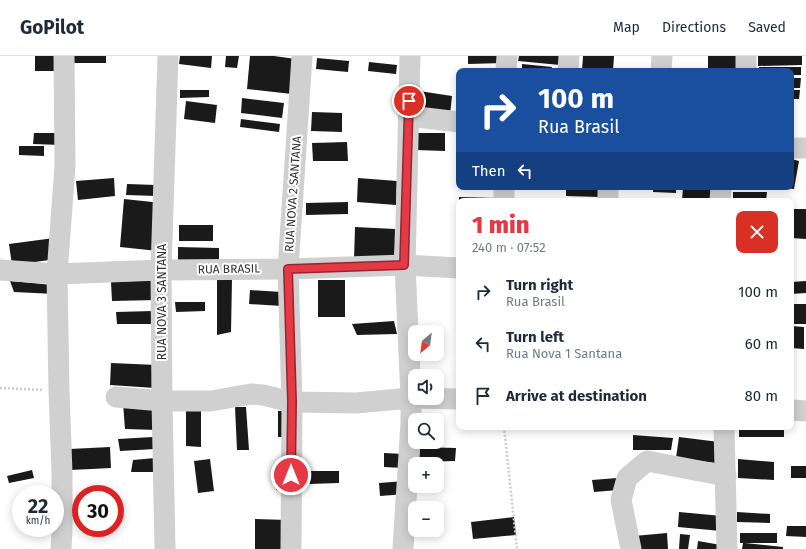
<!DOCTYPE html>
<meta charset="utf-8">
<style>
:root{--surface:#fff;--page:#f2f2f3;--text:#1f2937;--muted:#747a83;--line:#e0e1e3;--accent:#e63946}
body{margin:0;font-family:"Fira Sans",sans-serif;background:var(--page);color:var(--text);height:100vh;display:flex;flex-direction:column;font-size:15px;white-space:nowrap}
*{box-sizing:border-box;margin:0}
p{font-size:13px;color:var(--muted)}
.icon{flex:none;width:22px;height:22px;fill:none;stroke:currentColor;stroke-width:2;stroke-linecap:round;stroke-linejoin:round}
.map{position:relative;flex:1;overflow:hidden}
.details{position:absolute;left:456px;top:142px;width:338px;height:232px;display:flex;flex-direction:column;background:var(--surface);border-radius:8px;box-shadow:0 2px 10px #0003}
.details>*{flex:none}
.banner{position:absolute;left:456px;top:12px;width:338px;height:122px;border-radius:8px;box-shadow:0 2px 10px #0003;background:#1a4fa0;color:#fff;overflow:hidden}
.needle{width:26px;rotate:209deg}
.fabs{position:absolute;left:408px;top:269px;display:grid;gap:8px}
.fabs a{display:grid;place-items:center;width:36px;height:36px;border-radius:8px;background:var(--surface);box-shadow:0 2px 10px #0003;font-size:20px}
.speed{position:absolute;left:12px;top:429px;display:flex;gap:8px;font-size:20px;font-weight:700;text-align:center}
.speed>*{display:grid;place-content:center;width:52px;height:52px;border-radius:50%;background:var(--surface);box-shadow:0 2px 10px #0003;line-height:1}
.speed small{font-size:10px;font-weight:400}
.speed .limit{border:6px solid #d22;background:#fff;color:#111}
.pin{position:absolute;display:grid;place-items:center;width:34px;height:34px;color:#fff;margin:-17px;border:2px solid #fff;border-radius:50%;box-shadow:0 1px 4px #0007}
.me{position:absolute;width:44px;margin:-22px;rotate:0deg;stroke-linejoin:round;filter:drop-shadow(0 0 3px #0008)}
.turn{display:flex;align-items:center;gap:14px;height:84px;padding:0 16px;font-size:18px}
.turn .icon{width:52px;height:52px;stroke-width:2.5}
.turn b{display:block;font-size:28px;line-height:34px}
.then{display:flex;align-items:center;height:38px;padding:0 16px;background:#0003;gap:8px;font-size:15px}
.round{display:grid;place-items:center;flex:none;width:42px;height:42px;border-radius:8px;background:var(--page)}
.overview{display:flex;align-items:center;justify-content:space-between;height:68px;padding:0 16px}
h1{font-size:24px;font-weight:800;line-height:30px;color:var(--accent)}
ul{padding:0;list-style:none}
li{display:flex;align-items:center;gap:12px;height:52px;padding:0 16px}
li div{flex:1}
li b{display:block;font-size:15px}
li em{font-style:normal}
header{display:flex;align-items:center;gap:24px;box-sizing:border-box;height:56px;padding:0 20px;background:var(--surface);border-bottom:1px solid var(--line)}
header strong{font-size:19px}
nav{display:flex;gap:22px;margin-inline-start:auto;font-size:14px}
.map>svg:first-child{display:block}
.building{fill:#1a1a1a}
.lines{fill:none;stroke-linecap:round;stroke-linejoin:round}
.path{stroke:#cdcdcd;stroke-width:2.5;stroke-dasharray:2 2;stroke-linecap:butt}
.minor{stroke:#d0d0d0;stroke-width:21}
.route-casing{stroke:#96252e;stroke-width:10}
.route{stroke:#e63946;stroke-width:7}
.labels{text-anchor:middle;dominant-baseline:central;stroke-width:4;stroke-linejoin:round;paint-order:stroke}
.street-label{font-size:12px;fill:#333;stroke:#fff}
</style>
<header>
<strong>GoPilot</strong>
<nav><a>Map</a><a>Directions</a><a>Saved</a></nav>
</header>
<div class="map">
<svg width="806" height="493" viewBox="0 0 806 493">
<rect width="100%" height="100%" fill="#fff"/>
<g class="building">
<rect x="35" y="0" width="23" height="15"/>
<rect x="71" y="0" width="35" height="7"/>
<path d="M180,0H212L211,12L179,8Z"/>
<path d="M226,0H239L237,12L225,11Z"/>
<path d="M250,0H274L296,3L292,38L247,33Z"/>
<path d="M468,0H503V7L468,8Z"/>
<path d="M519,0H561L560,9L518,5Z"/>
<path d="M583,0H614L613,15H582Z"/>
<rect x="708" y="0" width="31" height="15"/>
<path d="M758,0H802V9L758,10Z"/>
<path d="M317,2L349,5L348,16L316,13Z"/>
<path d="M369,6L397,9L396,18L368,15Z"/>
<path d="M522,8L552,11L551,15H522Z"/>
<path d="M759,11H801V19H791V15H759Z"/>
<path d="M791,22H801L800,32H791Z"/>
<path d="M180,34H209V41L180,42Z"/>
<path d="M791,34H800L799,43H791Z"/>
<path d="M419,35L452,40L450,59L416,53Z"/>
<path d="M242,42L284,47L282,62L241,57Z"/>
<path d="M186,45L217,49L215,67L184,63Z"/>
<path d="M312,56L342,57V76L311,75Z"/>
<path d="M241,63L280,68L279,76L240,71Z"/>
<path d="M34,77H61V89L33,88Z"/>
<path d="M415,77H445V95L415,94Z"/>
<path d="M347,86L348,105H313L312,87Z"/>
<path d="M19,90H44V100L19,99Z"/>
<path d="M791,103L799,105L794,133L786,132V131H791Z"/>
<path d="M114,122L115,140L78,144L76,125Z"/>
<path d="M358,122L397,125L396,149L357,146Z"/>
<path d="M127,128L156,129V140L126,139Z"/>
<path d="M566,131H600V141L566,140Z"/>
<path d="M653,131H676V137L653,136Z"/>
<path d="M683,131H716L715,145H682Z"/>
<path d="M733,136H767L766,145H733Z"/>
<path d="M459,141L497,142V145H459Z"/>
<path d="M660,142L676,143V145H660Z"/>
<path d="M124,143L162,147L158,195L120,191Z"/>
<path d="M348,146V158L306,159V147Z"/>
<path d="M791,153H806V183L791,182Z"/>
<rect x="179" y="169" width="34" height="16"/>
<path d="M355,171L395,173L394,207L354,204Z"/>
<path d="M54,182L57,203L12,209L9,188Z"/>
<path d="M178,191L219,192V208L178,207Z"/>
<path d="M217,222L232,223L231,276L217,279Z"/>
<path d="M157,224V244L112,245L111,226Z"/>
<rect x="318" y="224" width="27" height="37"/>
<path d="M10,225L53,229L55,238L14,236Z"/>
<path d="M806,225V237L791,238V226Z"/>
<path d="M250,234L282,236V250L249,248Z"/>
<path d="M175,246H205V255L176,256Z"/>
<rect x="791" y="248" width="15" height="20"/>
<path d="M153,255L155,268H117L116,256Z"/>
<path d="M394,265L397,278L357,279L352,268Z"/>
<path d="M791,270L804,271V293L791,292Z"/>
<path d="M111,307L157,309L155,332L110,329Z"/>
<path d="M123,347L153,349L157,374L125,373Z"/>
<path d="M235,351H246L249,394H237Z"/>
<path d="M186,353H201V391L186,390Z"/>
<rect x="278" y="355" width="11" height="26"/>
<rect x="739" y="371" width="45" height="10"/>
<path d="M633,379L673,382L671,394H633Z"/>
<path d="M153,381L155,393L120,395L118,383Z"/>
<path d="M679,381L719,386L716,407L676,402Z"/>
<path d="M110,391L111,412L71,414L70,393Z"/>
<path d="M420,391L456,392L455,405L419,406Z"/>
<path d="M384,397L404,398V412L384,411Z"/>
<path d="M155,402L157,416H131L133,404Z"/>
<path d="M210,403L214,435L198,437L194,405Z"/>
<path d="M738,403L774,406V424L738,422Z"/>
<rect x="791" y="410" width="15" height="12"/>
<path d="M32,414L34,422L9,427L7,420Z"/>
<path d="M278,414L291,416L288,435L276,434Z"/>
<path d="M309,415H339V427L309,428Z"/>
<path d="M617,422L618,434L594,436L592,424Z"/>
<path d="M405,425L406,438L380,440L379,427Z"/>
<path d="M679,456L722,460L721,475L678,471Z"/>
<path d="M737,456L770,458V467L737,466Z"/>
<path d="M514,461L516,479L473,483L471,466Z"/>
<path d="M255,463L288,464V493H255Z"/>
<path d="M787,470H806V481L786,480Z"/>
<path d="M667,477L668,493H635L634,480Z"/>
<path d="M740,477H777V487H745L783,491V493H742L743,487H740Z"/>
<path d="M680,478L690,479L688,493H679Z"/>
<path d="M698,485L721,489L720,493H697Z"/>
</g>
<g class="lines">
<g class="path">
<path d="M0,332L43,334"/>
<path d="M504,371L517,493"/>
</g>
<g class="minor">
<path d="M506,15L507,0"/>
<path d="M568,15L569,0"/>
<path d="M661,15L662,0"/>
<path d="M746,15V0"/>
<path d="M409,60L459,66"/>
<path d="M791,92H806"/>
<path d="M504,145V131"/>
<path d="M608,145V131"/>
<path d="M720,145L721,131"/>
<path d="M0,214L57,218L161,214L288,213L405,209L459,212"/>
<path d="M116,341L162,345H211L251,338L263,339L292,346L356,347L411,342L459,343"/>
<path d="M791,354L806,355"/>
<path d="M724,371L727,493"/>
<path d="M61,493L62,475V417L59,335L57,218L65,110L64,0"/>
<path d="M165,493L162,345L161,214L168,0"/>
<path d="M291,493L292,346L288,213L302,0"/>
<path d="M403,493L411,366V342L405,209L410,0"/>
<path d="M631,493L621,444L627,422L647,405L726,420"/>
</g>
</g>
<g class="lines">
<g class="route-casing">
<path id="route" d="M291,419L292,346L288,213L404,209L409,45"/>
</g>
<use href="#route" class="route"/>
</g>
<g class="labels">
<g class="street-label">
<text transform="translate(293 138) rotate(-86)">RUA NOVA 2 SANTANA</text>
<text transform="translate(229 213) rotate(-1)">RUA BRASIL</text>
<text transform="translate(162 246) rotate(-90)">RUA NOVA 3 SANTANA</text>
</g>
</g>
</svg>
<div class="fabs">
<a><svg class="needle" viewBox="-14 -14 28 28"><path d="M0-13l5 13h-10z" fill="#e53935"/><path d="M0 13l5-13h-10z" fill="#747a83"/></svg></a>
<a><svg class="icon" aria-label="sound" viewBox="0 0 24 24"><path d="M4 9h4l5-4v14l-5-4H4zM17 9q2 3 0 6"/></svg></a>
<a><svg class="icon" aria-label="search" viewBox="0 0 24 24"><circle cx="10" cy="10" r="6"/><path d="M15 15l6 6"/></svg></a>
<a>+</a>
<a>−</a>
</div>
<div class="speed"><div>22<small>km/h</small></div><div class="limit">30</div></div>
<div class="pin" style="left:409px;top:45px;background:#d93025"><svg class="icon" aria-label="arrive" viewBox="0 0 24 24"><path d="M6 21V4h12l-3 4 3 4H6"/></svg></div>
<svg class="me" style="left:291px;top:419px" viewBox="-20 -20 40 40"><circle r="17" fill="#e63946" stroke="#fff" stroke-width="3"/><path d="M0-11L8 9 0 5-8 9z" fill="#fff"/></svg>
<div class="banner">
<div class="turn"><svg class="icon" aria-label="right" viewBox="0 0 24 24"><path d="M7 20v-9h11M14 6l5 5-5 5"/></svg><div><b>100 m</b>Rua Brasil</div></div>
<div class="then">Then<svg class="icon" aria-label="left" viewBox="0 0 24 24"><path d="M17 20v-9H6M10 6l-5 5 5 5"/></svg></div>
</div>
<section class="details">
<div class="overview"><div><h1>1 min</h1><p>240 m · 07:52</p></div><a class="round" style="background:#d93025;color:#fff"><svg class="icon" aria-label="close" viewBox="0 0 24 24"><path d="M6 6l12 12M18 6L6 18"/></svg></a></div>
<ul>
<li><svg class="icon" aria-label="right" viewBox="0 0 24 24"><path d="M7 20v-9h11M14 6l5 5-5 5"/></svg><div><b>Turn right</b><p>Rua Brasil</p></div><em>100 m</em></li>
<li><svg class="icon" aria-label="left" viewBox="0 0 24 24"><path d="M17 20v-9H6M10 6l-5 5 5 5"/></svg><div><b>Turn left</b><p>Rua Nova 1 Santana</p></div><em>60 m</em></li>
<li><svg class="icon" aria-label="arrive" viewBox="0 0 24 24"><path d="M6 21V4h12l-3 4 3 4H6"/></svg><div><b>Arrive at destination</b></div><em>80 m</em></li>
</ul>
</section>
</div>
